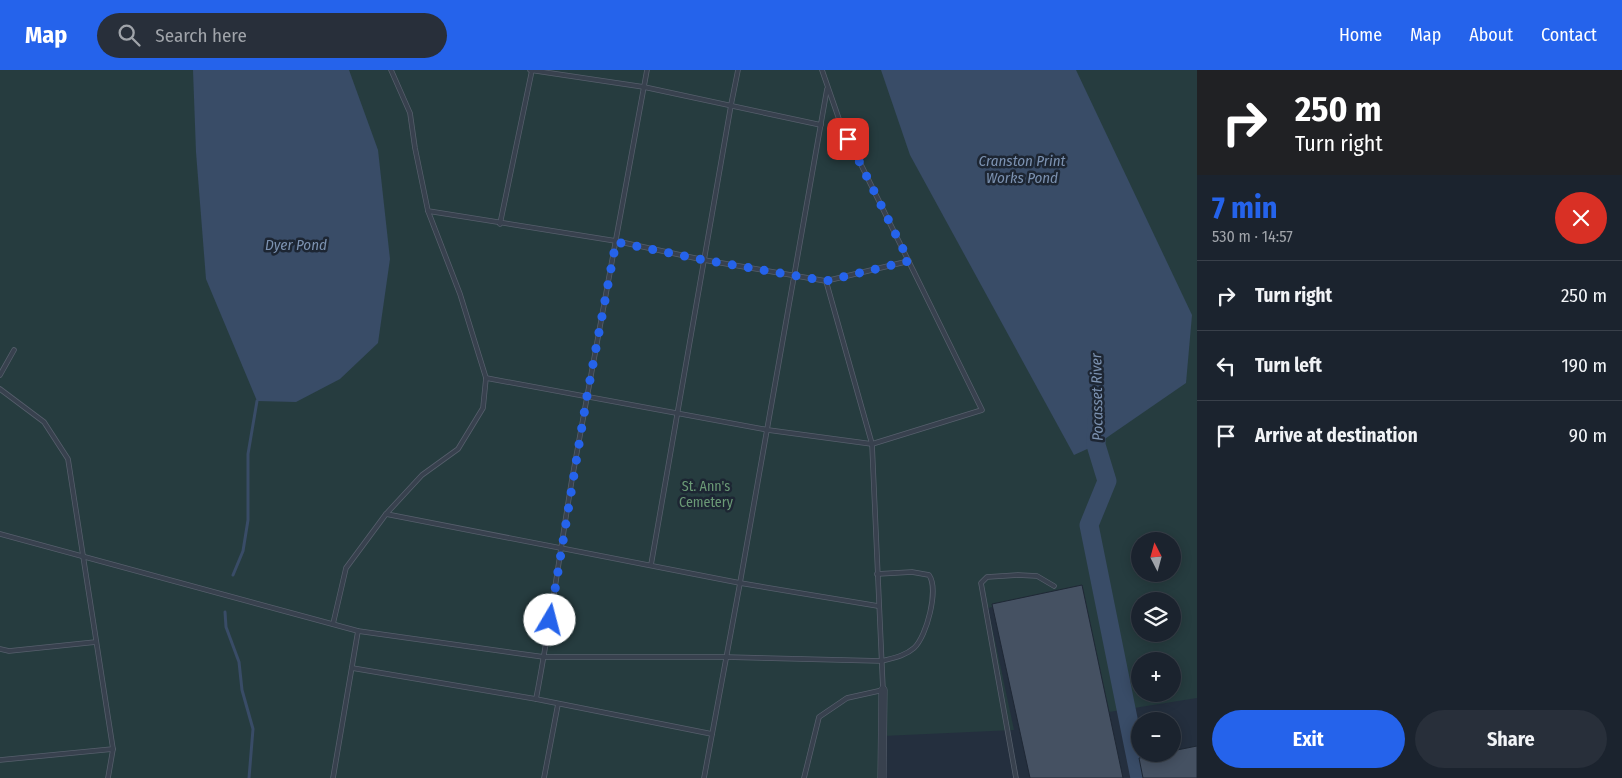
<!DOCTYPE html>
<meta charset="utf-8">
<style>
:root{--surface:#1b232e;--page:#282f3a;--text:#f1f3f6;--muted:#a0a4aa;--line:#39404a;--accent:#2563eb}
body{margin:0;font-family:"Fira Sans Condensed",sans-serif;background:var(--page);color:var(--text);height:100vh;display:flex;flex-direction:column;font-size:19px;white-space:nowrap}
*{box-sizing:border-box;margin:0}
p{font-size:16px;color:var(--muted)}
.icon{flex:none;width:28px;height:28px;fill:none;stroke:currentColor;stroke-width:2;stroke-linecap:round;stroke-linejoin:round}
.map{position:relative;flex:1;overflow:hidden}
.drawer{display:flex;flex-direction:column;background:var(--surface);width:425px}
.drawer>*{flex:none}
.banner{background:#202124;color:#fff;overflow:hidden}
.needle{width:32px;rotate:354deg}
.controls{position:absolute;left:1131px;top:462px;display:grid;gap:10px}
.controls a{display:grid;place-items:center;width:50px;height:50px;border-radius:50%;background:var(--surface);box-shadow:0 2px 12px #0003,0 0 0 1px var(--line);font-size:25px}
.pin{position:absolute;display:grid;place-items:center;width:42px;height:42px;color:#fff;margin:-21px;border-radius:10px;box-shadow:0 2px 8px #0006}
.me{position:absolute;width:55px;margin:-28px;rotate:8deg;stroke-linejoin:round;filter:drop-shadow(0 0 4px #0008)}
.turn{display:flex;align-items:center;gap:18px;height:105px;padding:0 15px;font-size:22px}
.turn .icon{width:65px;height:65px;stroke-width:2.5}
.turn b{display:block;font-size:35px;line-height:42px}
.round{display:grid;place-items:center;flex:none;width:52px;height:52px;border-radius:26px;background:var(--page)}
.summary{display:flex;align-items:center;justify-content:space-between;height:85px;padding:0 15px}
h1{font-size:30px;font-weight:700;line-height:38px;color:var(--accent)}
.primary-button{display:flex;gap:10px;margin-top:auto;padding:10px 15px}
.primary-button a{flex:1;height:58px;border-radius:30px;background:var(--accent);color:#fff;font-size:20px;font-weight:700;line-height:58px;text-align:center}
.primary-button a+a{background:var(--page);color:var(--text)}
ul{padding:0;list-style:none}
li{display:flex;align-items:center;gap:15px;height:70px;padding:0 15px;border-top:1px solid var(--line)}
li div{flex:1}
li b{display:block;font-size:19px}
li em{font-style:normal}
header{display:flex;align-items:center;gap:30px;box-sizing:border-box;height:70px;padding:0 25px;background:var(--accent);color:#fff}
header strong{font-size:24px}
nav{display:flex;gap:28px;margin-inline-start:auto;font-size:18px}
.search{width:350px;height:45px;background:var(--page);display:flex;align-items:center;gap:12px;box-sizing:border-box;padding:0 18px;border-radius:28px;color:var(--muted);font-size:19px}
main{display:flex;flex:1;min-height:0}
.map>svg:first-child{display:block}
.green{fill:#263c3f;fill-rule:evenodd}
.water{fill:#394c67}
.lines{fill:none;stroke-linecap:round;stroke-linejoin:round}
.stream{stroke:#394c67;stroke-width:3}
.river{stroke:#394c67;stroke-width:19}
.building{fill:#455162;stroke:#1f2835}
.service-casing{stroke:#565f6c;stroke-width:5.5}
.minor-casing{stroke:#565f6c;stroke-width:9}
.service{stroke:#38414e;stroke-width:4}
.minor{stroke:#38414e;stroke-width:8}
.route{stroke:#2563eb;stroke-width:9;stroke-dasharray:0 16.2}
.labels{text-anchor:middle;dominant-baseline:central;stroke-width:5;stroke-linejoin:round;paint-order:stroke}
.park-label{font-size:14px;fill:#6b9a76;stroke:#1d2633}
.water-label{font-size:15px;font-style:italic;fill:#7c92b1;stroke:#1d2633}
</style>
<header>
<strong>Map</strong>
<div class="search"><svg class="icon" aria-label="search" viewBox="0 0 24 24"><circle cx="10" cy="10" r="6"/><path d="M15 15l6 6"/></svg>Search here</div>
<nav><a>Home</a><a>Map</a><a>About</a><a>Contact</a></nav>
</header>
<main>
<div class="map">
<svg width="1197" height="708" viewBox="0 0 1197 708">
<rect width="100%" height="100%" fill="#242f3e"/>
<path class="green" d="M0,0H1197V628L1109,642L1082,515L988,538L1014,660L883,666L882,708H0ZM1140,471H1172V504H1140ZM1140,531H1172V564H1140ZM1140,591H1172V624H1140Z"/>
<g class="water">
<path d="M193,0H349L378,80L390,189L378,273L340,309L296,332L257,331L206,209L196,82Z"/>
<path d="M881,0H1076L1192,245L1186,313L1096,375L1074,385L910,85Z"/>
</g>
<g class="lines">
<g class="stream">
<path d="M233,505L243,481L248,450V384L257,331"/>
<path d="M225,542L226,557L239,592L242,620L253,659L249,708"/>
</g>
<path class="river" d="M1097,350L1096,375L1107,411L1089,455L1140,708"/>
</g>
<g class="building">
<path d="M1082,515L1123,708H1030L992,534Z"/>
<path d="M1197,676V708H1143L1139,688L1160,684H1172V681Z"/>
</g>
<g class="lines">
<g class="service-casing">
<g id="service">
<path d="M391,0L410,43L415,78L428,141L616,171L704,190L826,211L909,191"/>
<path d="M530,0L644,17L821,55"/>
<path d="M500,154L532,0"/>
<path d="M0,305L14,280"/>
<path d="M486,308L768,360L872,374L982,340L840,52L822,0"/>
<path d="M0,319L44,352L68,389L113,679L108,708"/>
<path d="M386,444L740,513L878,536"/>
<path d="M0,464L358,561L544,587H725L882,591C893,588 905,586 914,578C927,566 939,519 929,505L912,502L877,504"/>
<path d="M651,495L731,35L738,0"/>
<path d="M333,554L346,498L386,444L422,405L458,379L483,338L486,308L460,224L428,141"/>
<path d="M0,579L9,581L96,572"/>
<path d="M352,598L536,629L712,664"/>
<path d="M536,629C550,556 560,482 572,409C596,272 622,136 647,0"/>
<path d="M0,690L113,679"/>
<path d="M333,708L358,561"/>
<path d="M544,708L558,634"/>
<path d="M704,708L740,513L827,19"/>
<path d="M804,708L819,647L847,628L883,620L872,374L826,211"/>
<path d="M1016,708L981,513L987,507L1018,505L1037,506L1054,516"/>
</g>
</g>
<g class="minor-casing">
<path id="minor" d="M882,708L883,620"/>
</g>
<use href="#service" class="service"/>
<use href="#minor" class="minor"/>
</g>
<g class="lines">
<path class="route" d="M550,550L587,326L616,172L704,190L826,211L909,191L848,69"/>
</g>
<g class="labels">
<g class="park-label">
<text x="706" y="416">St. Ann's<tspan x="706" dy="16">Cemetery</tspan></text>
</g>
<g class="water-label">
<text x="1022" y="91">Cranston Print<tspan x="1022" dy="17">Works Pond</tspan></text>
<text x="296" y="175">Dyer Pond</text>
<text transform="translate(1097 327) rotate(-91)">Pocasset River</text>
</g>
</g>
</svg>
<div class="controls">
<a><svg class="needle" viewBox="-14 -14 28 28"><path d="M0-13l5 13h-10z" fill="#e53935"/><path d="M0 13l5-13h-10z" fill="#a0a4aa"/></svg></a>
<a><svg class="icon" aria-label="layers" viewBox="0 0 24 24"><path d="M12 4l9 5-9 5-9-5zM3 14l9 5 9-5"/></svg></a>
<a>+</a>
<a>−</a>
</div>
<div class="pin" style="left:848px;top:69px;background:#d93025"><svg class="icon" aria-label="arrive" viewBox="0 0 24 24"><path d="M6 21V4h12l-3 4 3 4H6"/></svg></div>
<svg class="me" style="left:550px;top:550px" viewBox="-20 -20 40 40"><circle r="19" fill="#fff"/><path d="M0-13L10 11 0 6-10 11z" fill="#2563eb"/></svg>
</div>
<section class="drawer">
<div class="banner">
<div class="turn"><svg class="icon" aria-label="right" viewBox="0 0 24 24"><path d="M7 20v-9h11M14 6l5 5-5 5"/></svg><div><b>250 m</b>Turn right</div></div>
</div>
<div class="summary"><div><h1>7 min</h1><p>530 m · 14:57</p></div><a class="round" style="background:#d93025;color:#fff"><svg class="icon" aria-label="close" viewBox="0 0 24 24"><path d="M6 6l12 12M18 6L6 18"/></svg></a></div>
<ul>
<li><svg class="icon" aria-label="right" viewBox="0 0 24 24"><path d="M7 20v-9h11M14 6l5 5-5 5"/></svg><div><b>Turn right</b></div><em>250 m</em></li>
<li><svg class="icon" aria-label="left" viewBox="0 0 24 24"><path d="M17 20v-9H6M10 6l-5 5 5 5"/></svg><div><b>Turn left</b></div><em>190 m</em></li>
<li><svg class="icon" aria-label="arrive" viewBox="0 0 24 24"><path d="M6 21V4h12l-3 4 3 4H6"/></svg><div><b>Arrive at destination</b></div><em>90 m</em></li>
</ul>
<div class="primary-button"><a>Exit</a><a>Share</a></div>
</section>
</main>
